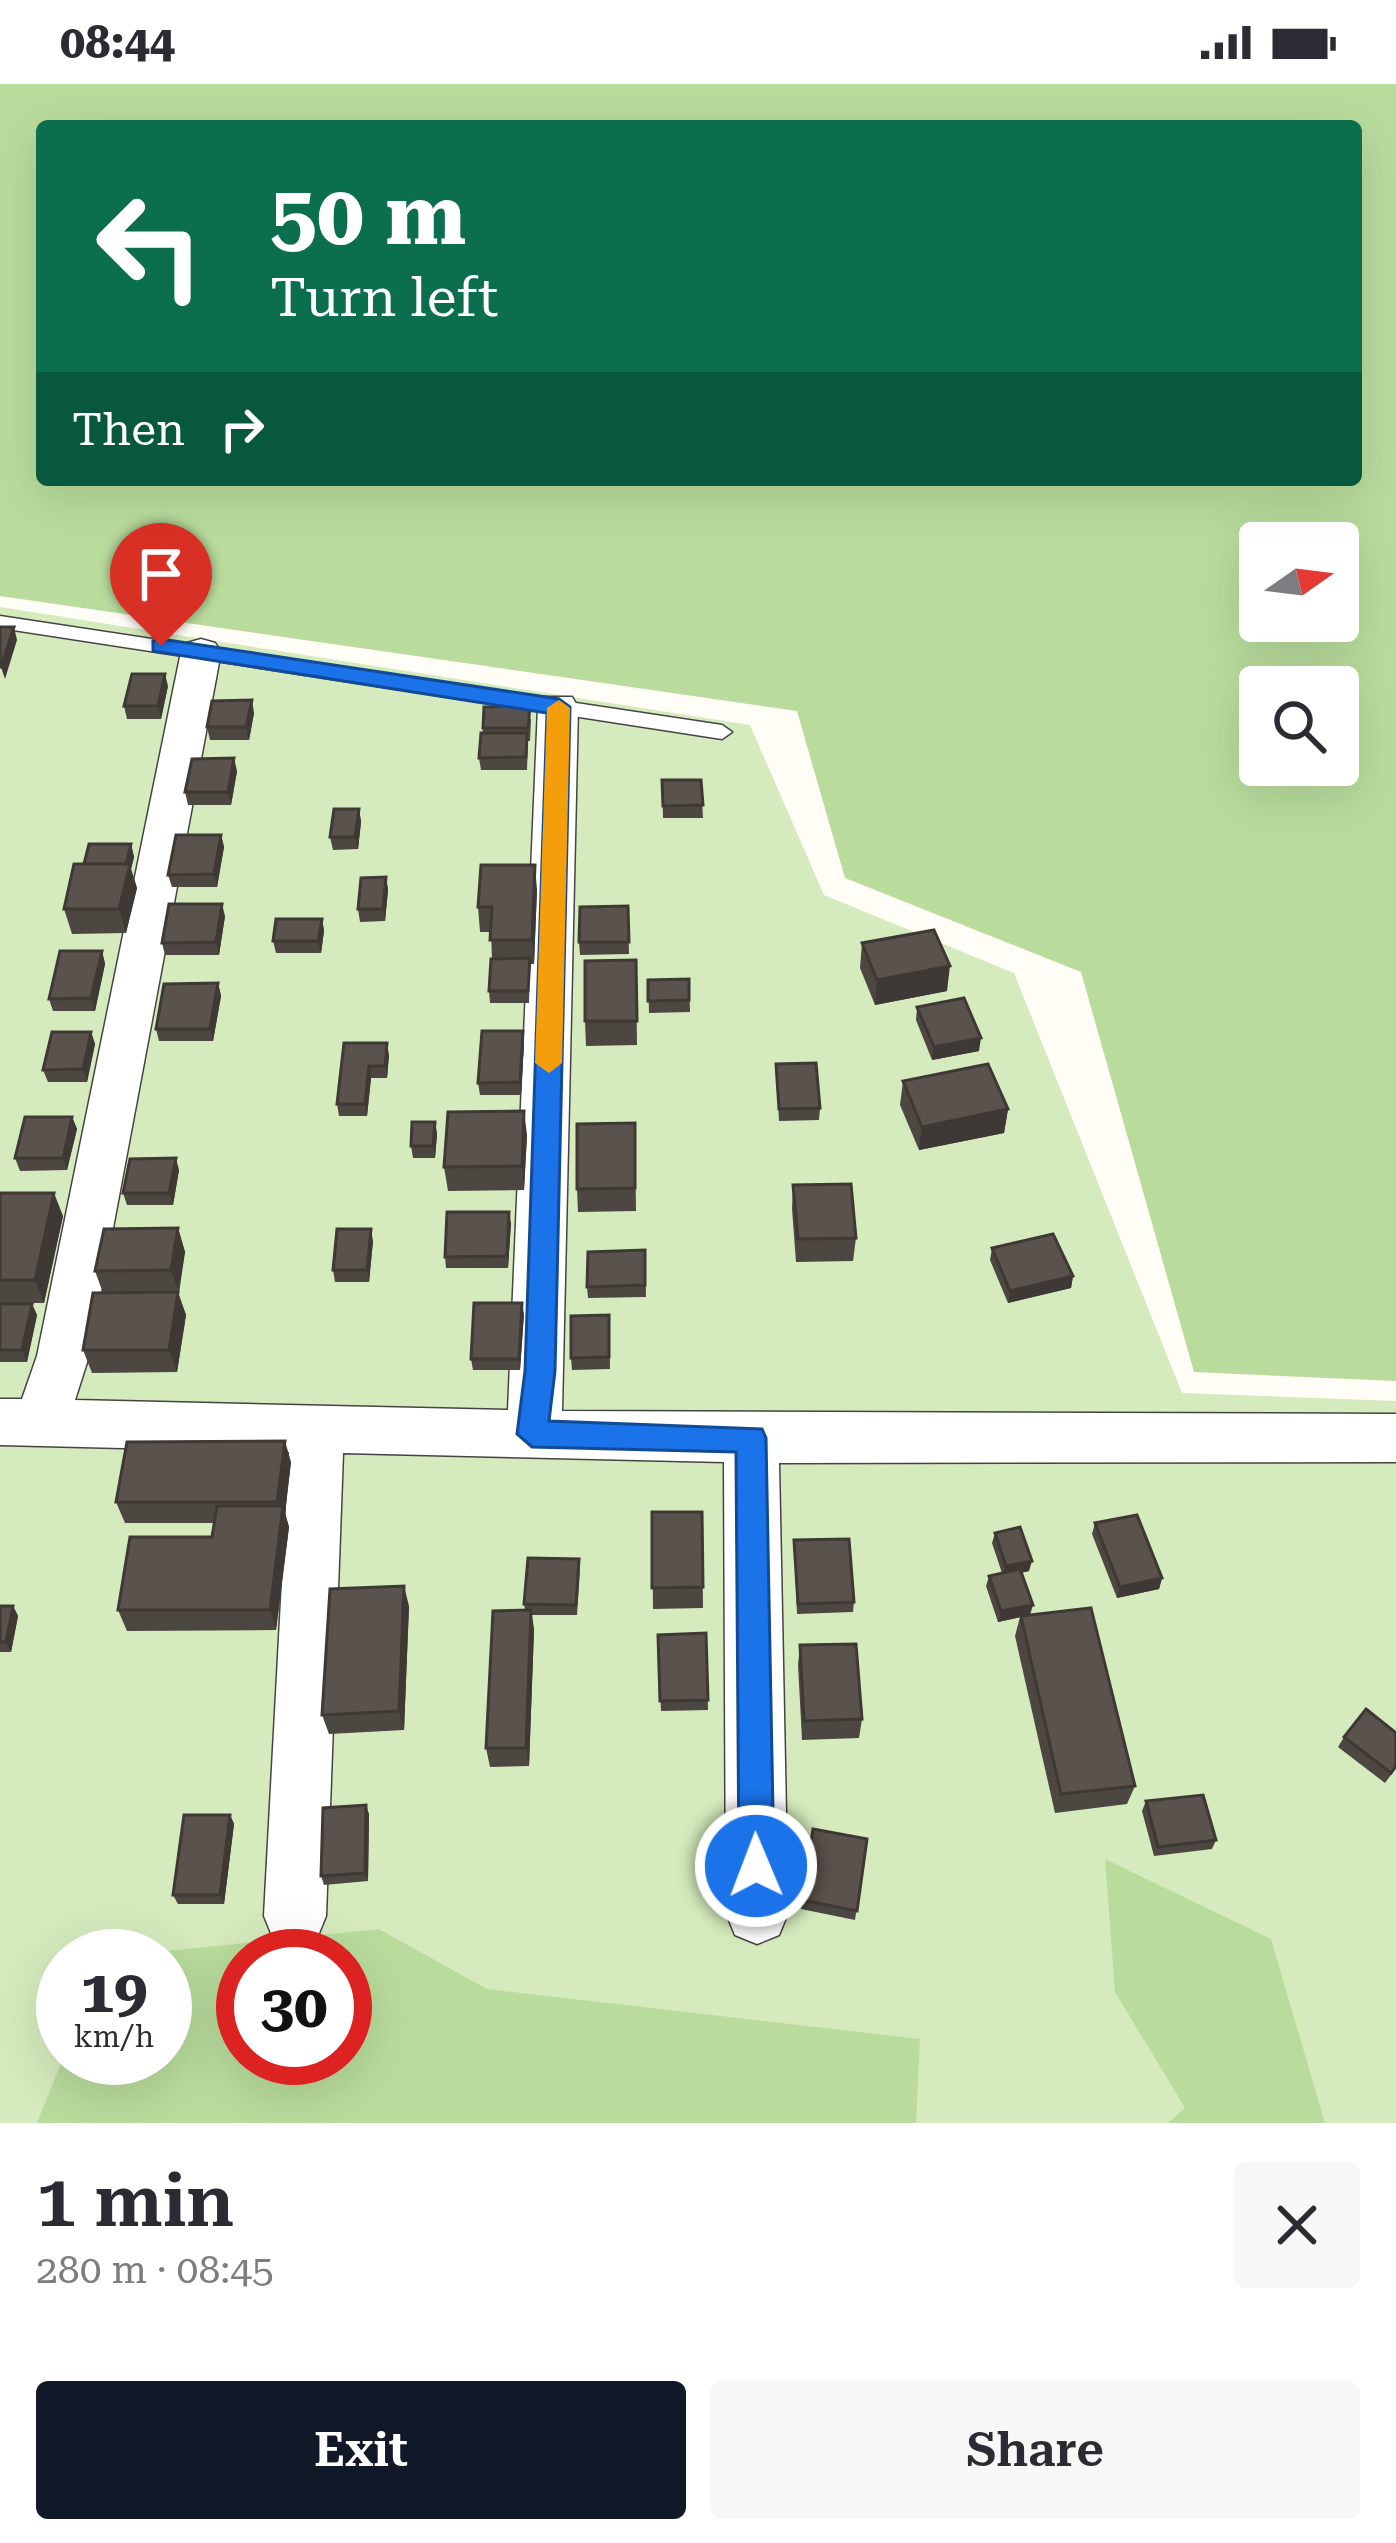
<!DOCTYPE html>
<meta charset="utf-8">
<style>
:root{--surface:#fff;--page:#f7f7f7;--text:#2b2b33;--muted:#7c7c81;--accent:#111827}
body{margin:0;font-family:"Roboto Serif",serif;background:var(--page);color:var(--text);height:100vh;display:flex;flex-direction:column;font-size:45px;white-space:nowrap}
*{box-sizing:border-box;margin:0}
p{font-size:39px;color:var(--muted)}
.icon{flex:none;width:66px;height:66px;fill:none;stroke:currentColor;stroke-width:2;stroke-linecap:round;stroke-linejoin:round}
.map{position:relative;height:2039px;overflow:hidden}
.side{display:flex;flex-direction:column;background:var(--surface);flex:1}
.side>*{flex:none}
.hud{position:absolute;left:36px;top:36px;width:1326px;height:366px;border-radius:12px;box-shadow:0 12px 48px #0002;background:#0b6e4f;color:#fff;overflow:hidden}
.needle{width:78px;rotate:76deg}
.buttons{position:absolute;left:1239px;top:438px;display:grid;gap:24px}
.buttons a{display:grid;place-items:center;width:120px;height:120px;border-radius:12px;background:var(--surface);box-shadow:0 12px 48px #0002;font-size:60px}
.speed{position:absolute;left:36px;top:1845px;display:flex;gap:24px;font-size:60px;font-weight:700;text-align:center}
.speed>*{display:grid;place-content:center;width:156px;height:156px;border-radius:50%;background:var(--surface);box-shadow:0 12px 48px #0002;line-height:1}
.speed small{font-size:30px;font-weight:400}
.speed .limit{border:18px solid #d22;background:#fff;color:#111}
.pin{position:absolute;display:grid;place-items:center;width:102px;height:102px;color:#fff;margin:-123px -51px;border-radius:50% 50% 50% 0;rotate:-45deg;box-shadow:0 0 12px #0007}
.pin .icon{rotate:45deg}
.me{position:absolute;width:132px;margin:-66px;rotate:359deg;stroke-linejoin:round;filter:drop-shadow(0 0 9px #0008)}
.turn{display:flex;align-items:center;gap:42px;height:252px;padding:0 36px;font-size:54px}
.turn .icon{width:156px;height:156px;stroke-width:2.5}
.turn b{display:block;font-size:84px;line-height:102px}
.then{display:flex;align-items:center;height:114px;padding:0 36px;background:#0003;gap:24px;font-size:45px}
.round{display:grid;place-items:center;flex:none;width:126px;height:126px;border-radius:12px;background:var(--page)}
.head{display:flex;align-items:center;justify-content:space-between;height:204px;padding:0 36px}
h1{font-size:72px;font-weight:600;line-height:90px}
.cta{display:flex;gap:24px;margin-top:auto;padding:24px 36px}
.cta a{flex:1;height:138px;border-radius:12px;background:var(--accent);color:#fff;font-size:48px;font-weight:600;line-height:138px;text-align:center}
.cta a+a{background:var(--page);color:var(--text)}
.status{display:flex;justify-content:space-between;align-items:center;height:84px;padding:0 60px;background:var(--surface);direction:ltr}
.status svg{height:33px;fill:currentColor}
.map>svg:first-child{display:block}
.green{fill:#d5ebbd;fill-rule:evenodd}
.forest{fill:#b9dc9c;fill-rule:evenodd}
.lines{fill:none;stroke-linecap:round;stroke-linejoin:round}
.service-casing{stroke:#444;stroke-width:3}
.minor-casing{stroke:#444;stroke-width:3}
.service{fill:#fff;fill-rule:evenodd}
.minor{fill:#fff;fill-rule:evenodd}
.wall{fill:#4d4742}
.shaded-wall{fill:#3f3936}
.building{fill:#5a524d;stroke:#3f3936;stroke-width:3}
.route{fill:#1a73e8;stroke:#114b97;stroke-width:3}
.slow{fill:#f59e0b}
</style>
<div class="status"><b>08:44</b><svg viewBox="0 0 49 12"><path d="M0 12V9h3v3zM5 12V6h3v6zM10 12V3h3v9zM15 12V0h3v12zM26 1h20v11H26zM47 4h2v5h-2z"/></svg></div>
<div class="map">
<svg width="1396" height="2039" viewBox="0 0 1396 2039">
<rect width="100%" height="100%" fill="#fffdf5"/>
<path class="green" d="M0,523L750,641L824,811L1014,889L1182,1309L1396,1317V2039H0ZM63,1872H165V1974H63ZM243,1872H345V1974H243Z"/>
<g class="forest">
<path d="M0,0H1396V1297L1194,1288L1081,888L845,794L797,627L0,512ZM42,42H1356V396H42ZM1260,459H1338V537H1260ZM1260,603H1338V681H1260Z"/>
<path d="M1105,1775L1271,1855L1325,2039H1168L1185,2024L1115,1908Z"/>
<path d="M379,1845L487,1905L920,1955L916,2039H37L63,1974H165V1872H120ZM243,1872H345V1974H243Z"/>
</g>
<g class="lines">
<g class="service-casing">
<path id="service" d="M0,532L722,641L732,648L722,655L0,544Z"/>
</g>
<g class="minor-casing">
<path id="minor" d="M201,555L215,559L221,568L89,1272L75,1316L508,1326L538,623L544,613H572L578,623L562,1327L1396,1330V1378L779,1379L788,1829L779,1851L757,1860L735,1851L726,1829L724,1378L343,1369L326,1832L317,1854L295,1863L273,1854L264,1832L289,1368L0,1361V1315H22L37,1272L181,568L187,559Z"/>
</g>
<use href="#service" class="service"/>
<use href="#minor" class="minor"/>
</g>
<g class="wall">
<path d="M168,602L161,635H127L124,622Z"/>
<path d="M254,629L249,656H210L207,643Z"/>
<path d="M531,635L530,657H528L527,686H481L479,674L483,644Z"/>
<path d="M237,687L231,721H188L185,708Z"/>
<path d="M662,696H701L703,734H663Z"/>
<path d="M359,725L361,738L358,765L333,766L330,753Z"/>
<path d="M221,751L224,763L217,803H172L168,791Z"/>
<path d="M131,760L134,773L131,785L137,804L126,849L72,850L64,825L84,780Z"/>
<path d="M386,793L388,806L385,837L360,838L358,825Z"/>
<path d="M537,806L534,880H530L529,919H490L489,907L492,875L491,848H480L478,823Z"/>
<path d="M628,822L629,870L580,871L579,858Z"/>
<path d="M225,832L219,871H165L162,859Z"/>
<path d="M322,835L324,847L321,869H276L273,857Z"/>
<path d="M862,859L947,907L875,921L860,884Z"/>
<path d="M102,867L105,880L95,927H53L49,915Z"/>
<path d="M636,876L637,961L586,962L585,937Z"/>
<path d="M689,895L690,928L649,929L648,896Z"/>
<path d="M218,899L221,912L213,957H159L156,945Z"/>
<path d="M917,923L979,967L932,976L916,936Z"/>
<path d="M91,948L95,960L87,998H48L43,986Z"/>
<path d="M344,959L389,971L387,994H371L367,1032H339L337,1020Z"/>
<path d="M524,959L521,1011H480L478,999Z"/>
<path d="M776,980L820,1024L819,1036L779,1037Z"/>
<path d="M903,997L1008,1025L1004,1049L919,1066L900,1021Z"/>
<path d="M72,1033L77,1045L67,1086L20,1087L15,1074Z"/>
<path d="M435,1038L437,1050L435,1074H413L411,1062Z"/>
<path d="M635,1039L636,1127L578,1128L577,1105Z"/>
<path d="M527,1051L524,1106L448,1107L444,1083Z"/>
<path d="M179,1086L173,1121H127L123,1109Z"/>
<path d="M793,1101L856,1154L853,1177L796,1178L792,1125Z"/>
<path d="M0,1109L63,1132L44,1219H0Z"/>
<path d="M511,1139L508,1184H446L445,1173Z"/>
<path d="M178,1144L185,1168L178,1209L186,1231L177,1288L92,1289L83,1266L103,1209L95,1187Z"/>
<path d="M373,1157L369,1198H335L333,1186Z"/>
<path d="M992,1164L1073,1192L1071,1204L1008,1219L990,1176Z"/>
<path d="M645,1166L646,1213L588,1214L587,1203Z"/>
<path d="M0,1220H32L37,1231L27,1278H0Z"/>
<path d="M524,1230L520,1286H473L471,1275Z"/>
<path d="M609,1231L610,1285L572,1286L571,1274Z"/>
<path d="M291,1378L285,1429L289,1443L276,1546L127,1547L118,1526L212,1453L214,1439H125L116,1418Z"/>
<path d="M652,1428H702L703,1524L653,1525Z"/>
<path d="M1095,1439L1162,1494L1159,1505L1117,1514L1092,1450Z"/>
<path d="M995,1449L1029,1487L1021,1489L1030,1531L1135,1702L1127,1720L1055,1729L1015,1552L1020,1533L998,1538L986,1502L989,1492L1002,1489L992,1459Z"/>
<path d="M794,1456L854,1518L853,1528L797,1530Z"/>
<path d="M580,1485L577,1531H532L534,1546L529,1682L490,1683L486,1664L525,1526L524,1520Z"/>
<path d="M0,1522H13L18,1532L11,1568H0Z"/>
<path d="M409,1522L404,1646L329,1650L322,1631Z"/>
<path d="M706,1549L708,1626L661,1627L658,1551Z"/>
<path d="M800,1561L862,1635L859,1654L802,1656L798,1581Z"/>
<path d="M1344,1653L1396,1684L1385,1699L1338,1663Z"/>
<path d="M1146,1717L1216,1756L1212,1765L1154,1772L1142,1727Z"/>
<path d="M369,1730L368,1797L324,1801L321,1792Z"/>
<path d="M230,1731L234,1740L224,1820H178L173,1811Z"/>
<path d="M813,1745L867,1755L855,1836L801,1825Z"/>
</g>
<g class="shaded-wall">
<path d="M14,543L17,556L5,595L1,583Z"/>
<path d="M165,590L168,602L161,635L158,622Z"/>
<path d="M252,616L254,629L249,656L246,643Z"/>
<path d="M234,674L237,687L231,721L228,708Z"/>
<path d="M359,725L361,738L358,765L355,753Z"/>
<path d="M221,751L224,763L217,803L214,790Z"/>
<path d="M131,760L134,773L131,785L137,804L126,849L119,825L125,783Z"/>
<path d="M535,781L537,806L534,880L532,856Z"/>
<path d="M386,793L388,806L385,837L383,825Z"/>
<path d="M222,820L225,832L219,871L216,858Z"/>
<path d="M322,835L324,847L321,869L318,857Z"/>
<path d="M102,867L105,880L95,927L91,914Z"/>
<path d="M950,882L947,907L875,921L877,896Z"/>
<path d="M218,899L221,912L213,957L210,945Z"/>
<path d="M523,947L524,959L521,1011L520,998Z"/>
<path d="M91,948L95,960L87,998L83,985Z"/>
<path d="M981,954L979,967L932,976L934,963Z"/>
<path d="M387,959L389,971L387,994L385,982Z"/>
<path d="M369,982L371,994L367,1032L365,1020Z"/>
<path d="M1008,1025L1004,1049L919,1066L922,1043Z"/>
<path d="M524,1027L527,1051L524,1106L522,1082Z"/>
<path d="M72,1033L77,1045L67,1086L63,1074Z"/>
<path d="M435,1038L437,1050L435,1074L433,1062Z"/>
<path d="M176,1074L179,1086L173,1121L169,1109Z"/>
<path d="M54,1109L63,1132L44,1219L35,1196Z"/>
<path d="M509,1128L511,1139L508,1184L507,1172Z"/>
<path d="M178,1144L185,1168L179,1209L171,1186Z"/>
<path d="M371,1145L373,1157L369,1198L367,1186Z"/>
<path d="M1073,1192L1071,1204L1008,1219L1010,1207Z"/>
<path d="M178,1208L186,1231L177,1288L169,1266Z"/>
<path d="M522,1219L524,1230L520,1286L519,1275Z"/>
<path d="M32,1220L37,1231L27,1278L22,1266Z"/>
<path d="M285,1357L291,1378L285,1429L289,1443L276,1546L270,1526L282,1432L277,1418Z"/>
<path d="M1032,1477L1029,1487L1003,1493L1006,1482Z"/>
<path d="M1162,1494L1159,1505L1117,1514L1120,1503Z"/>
<path d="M404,1502L409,1522L404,1646L399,1627Z"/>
<path d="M1033,1521L1030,1531L998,1538L1001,1527Z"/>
<path d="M13,1522L18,1532L11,1568L6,1558Z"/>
<path d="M531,1526L534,1546L529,1682L526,1664Z"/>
<path d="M366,1721L369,1730L368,1797L365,1789Z"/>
<path d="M230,1731L234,1740L224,1820L220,1811Z"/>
</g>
<g class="building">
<path d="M0,543H14L1,583H0Z"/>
<path d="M132,590H165L158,622H124Z"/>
<path d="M252,616L246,643H207L212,617Z"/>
<path d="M530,622L528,644H483L484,623Z"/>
<path d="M481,649H527L526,673L479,674Z"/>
<path d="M234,674L228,708H185L192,675Z"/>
<path d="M662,696H701L703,721L663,722Z"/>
<path d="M334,725H359L355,753H330Z"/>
<path d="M176,751H221L214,790L168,791Z"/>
<path d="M89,760H131L126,780H84Z"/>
<path d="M74,780H130L119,825H64Z"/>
<path d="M481,781H535L532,856H490L492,823H478Z"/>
<path d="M386,793L383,825H358L361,794Z"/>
<path d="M169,820H222L216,858L162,859Z"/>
<path d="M628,822L629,858H579L580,823Z"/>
<path d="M276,835H322L318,857H273Z"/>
<path d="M934,846L950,882L877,896L862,859Z"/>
<path d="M60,867H102L91,914L49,915Z"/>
<path d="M530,874L528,907H489L491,875Z"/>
<path d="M636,876L637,937H585V877Z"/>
<path d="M689,895V916L648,917V896Z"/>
<path d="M218,899L210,945H156L164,900Z"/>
<path d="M964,914L981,954L934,963L917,923Z"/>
<path d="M482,947H523L520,998L478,999Z"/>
<path d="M52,948H91L83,985L43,986Z"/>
<path d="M344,959H387L385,982H369L365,1020H337Z"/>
<path d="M816,979L820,1024L779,1025L776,980Z"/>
<path d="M988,980L1008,1025L922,1043L903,997Z"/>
<path d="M524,1027L522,1082L444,1083L448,1028Z"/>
<path d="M25,1033H72L63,1074H15Z"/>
<path d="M412,1038H435L433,1062H411Z"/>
<path d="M635,1039V1104L577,1105V1040Z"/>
<path d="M176,1074L169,1109H123L130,1075Z"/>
<path d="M851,1100L856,1154L798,1155L793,1101Z"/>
<path d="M0,1109H54L35,1196H0Z"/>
<path d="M447,1128H509L507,1172L445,1173Z"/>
<path d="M178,1144L171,1186L95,1187L104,1145Z"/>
<path d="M337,1145H371L367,1186H333Z"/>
<path d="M1053,1150L1073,1192L1010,1207L992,1164Z"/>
<path d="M645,1166V1201L587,1203L588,1168Z"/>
<path d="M178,1208L169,1266H83L93,1209Z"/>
<path d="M474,1219H522L519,1275H471Z"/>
<path d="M0,1220H32L22,1266H0Z"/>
<path d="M609,1231V1273L571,1274V1232Z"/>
<path d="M285,1357L277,1418H116L127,1358Z"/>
<path d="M217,1422H283L270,1526H118L130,1453H212Z"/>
<path d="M652,1428H702L703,1503L652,1504Z"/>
<path d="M1137,1431L1162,1494L1120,1503L1095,1439Z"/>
<path d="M1020,1443L1032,1477L1006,1482L995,1449Z"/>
<path d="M849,1455L854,1518L798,1520L794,1456Z"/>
<path d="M528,1474L579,1475L576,1521L524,1520Z"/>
<path d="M1020,1485L1033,1521L1001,1527L989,1492Z"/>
<path d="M404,1502L399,1627L322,1631L330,1505Z"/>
<path d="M0,1522H13L6,1558H0Z"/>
<path d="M1091,1524L1135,1702L1061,1710L1021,1532Z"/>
<path d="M531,1526L526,1664H486L493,1527Z"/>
<path d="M706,1549L708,1616L660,1617L658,1551Z"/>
<path d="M856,1560L862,1635L804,1637L800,1561Z"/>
<path d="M1366,1625L1396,1649V1682L1391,1689L1344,1653Z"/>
<path d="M1203,1711L1216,1756L1158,1763L1146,1717Z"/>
<path d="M366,1721L365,1789L321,1792L323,1724Z"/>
<path d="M184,1731H230L220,1811H173Z"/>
<path d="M813,1745L867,1755L857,1827L802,1816Z"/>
</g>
<path class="route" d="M161,555L559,615L570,623L555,1287L549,1337L762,1345L766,1354L774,1782L769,1794L756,1799L744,1794L739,1782L736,1368L532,1363L517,1350L525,1287L547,629L153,567V557Z"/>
<path class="slow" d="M559,616L570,624L562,979L549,989L535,979L547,624Z"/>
</svg>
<div class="buttons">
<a><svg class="needle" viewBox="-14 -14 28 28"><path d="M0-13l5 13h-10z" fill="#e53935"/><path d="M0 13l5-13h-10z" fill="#7c7c81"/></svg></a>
<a><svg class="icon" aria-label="search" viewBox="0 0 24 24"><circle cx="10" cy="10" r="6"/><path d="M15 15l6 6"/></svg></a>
</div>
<div class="speed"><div>19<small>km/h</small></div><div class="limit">30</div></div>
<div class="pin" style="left:161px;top:562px;background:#d93025"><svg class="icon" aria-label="arrive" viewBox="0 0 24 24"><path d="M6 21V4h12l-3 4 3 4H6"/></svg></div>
<svg class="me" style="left:756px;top:1782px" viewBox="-20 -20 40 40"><circle r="17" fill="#1a73e8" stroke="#fff" stroke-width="3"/><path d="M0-11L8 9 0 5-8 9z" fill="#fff"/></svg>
<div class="hud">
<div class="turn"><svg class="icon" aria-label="left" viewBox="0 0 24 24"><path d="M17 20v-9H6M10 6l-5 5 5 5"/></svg><div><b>50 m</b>Turn left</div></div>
<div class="then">Then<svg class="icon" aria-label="right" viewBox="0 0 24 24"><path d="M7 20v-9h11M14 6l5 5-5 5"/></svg></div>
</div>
</div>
<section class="side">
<div class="head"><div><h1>1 min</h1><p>280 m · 08:45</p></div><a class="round"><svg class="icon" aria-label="close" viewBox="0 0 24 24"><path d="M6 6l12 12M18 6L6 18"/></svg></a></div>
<div class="cta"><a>Exit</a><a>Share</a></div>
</section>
